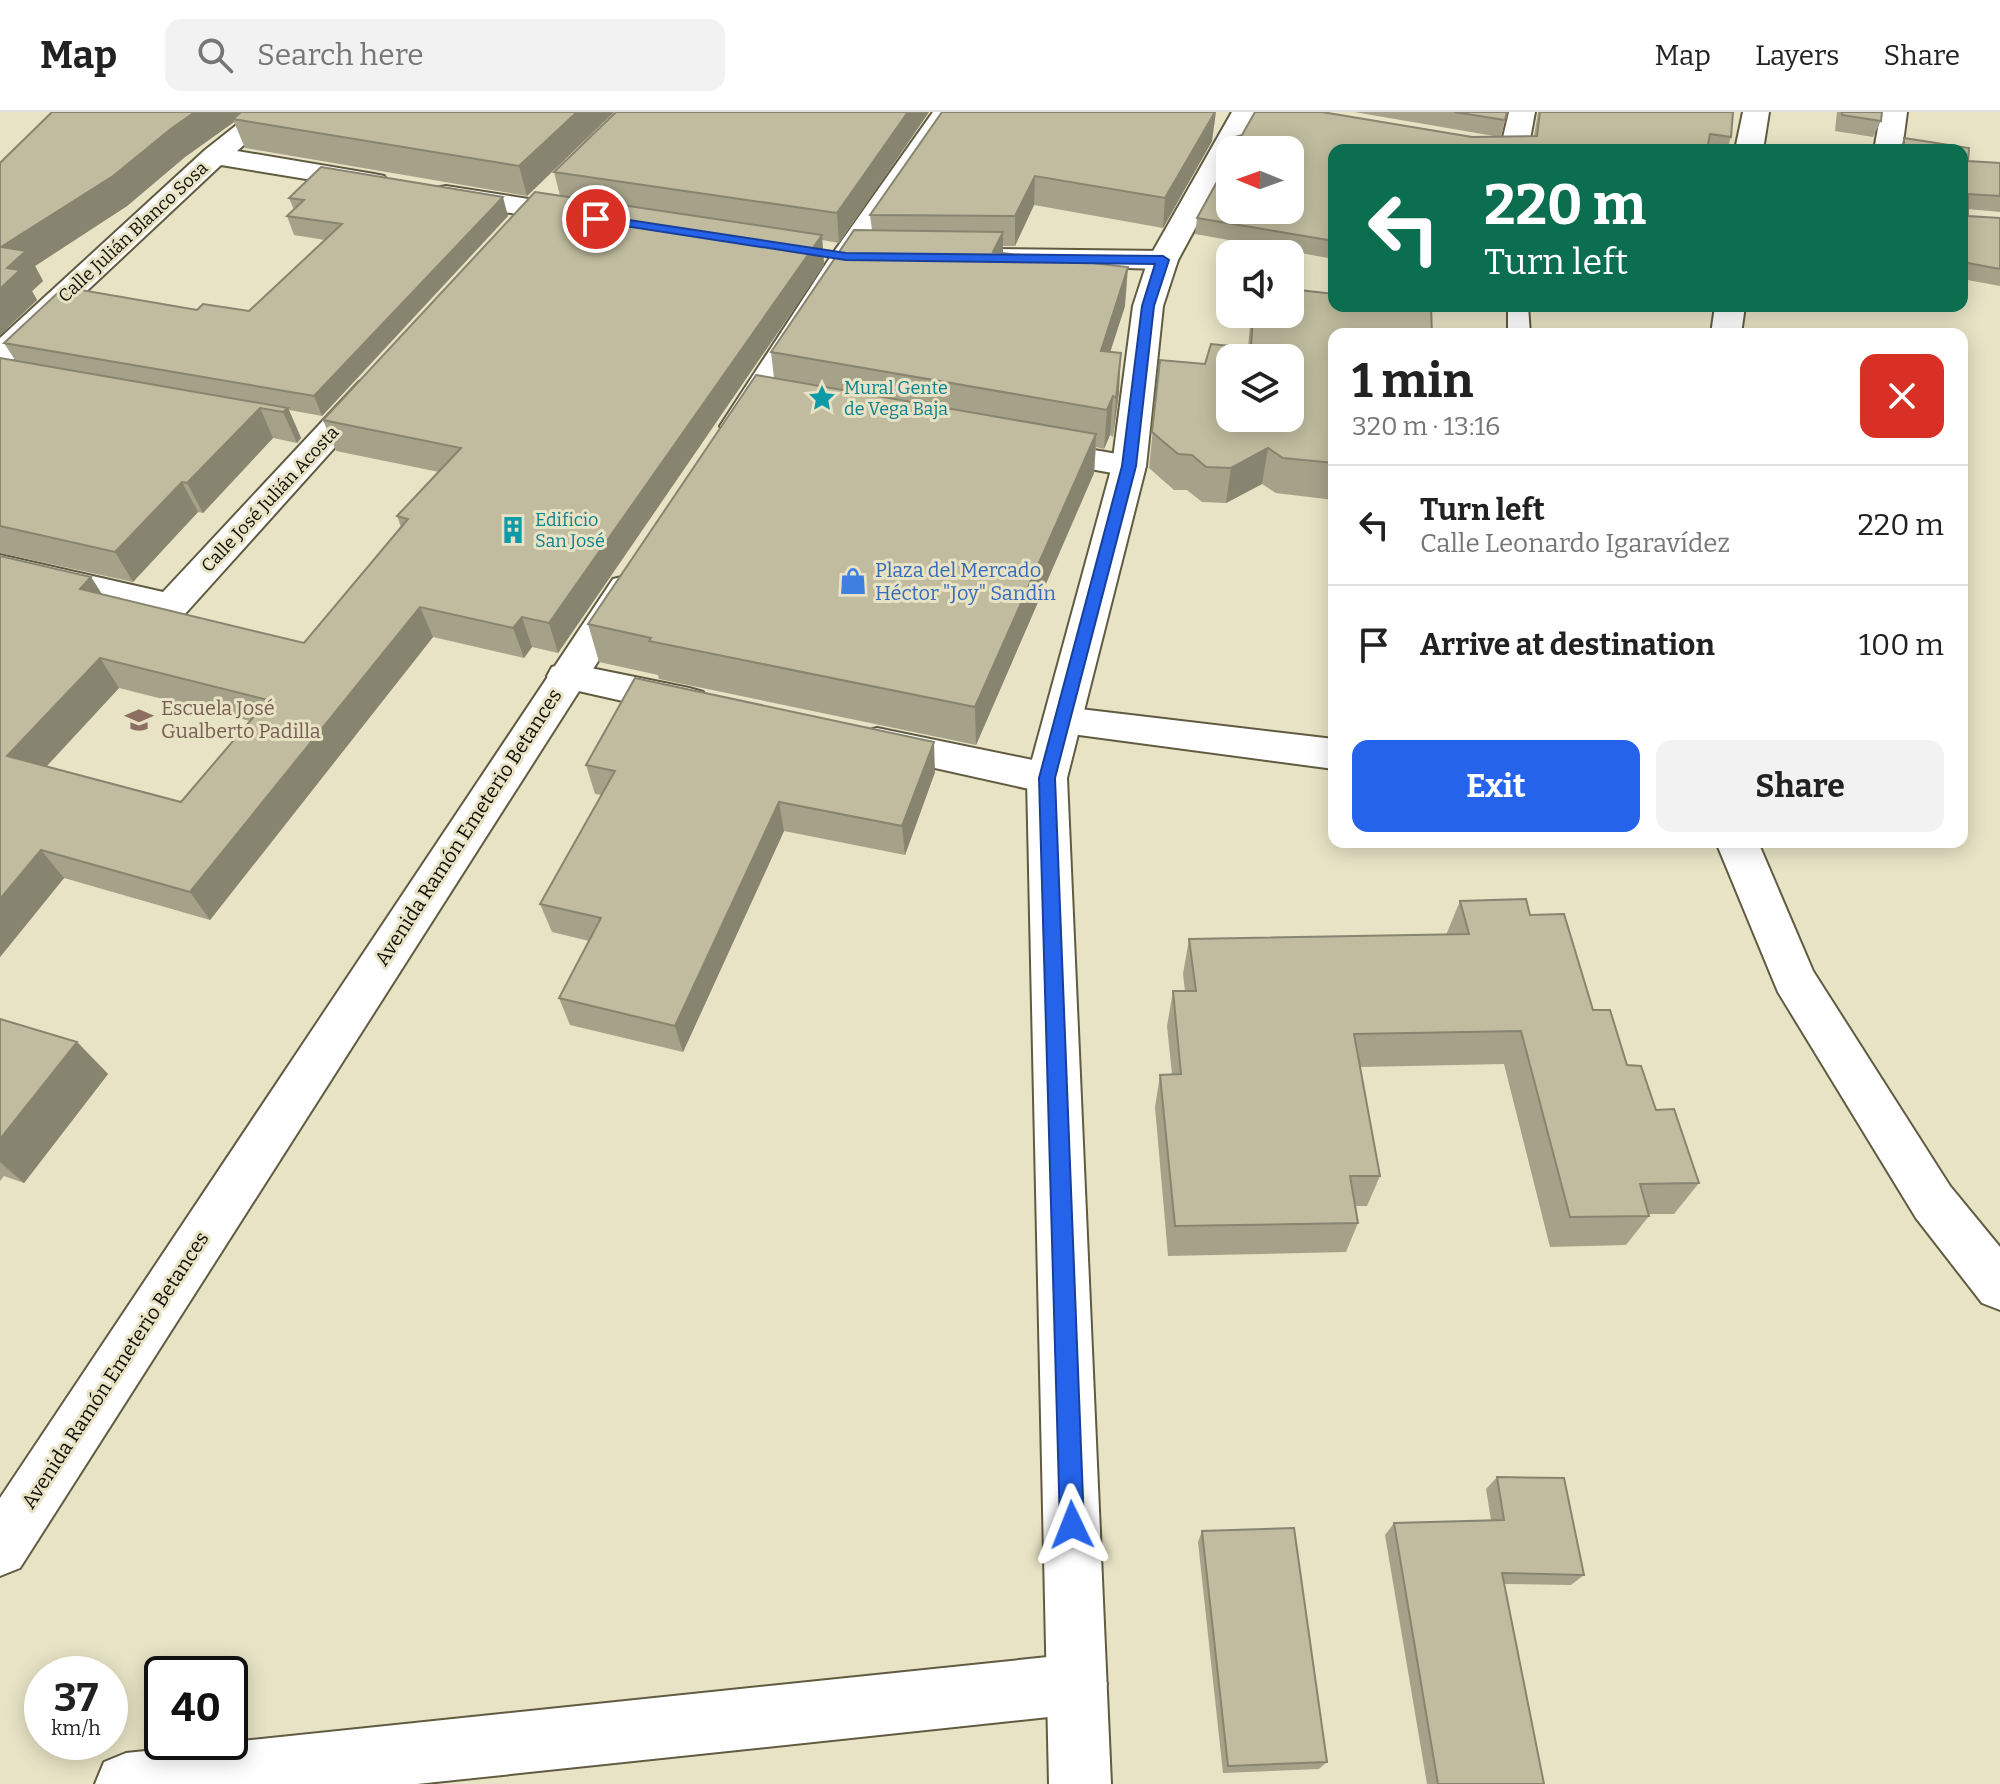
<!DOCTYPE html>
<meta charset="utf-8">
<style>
:root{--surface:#fff;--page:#f2f2f2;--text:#222;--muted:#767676;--line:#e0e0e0;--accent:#2563eb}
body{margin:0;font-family:Bitter,serif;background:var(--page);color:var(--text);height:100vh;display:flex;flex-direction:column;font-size:30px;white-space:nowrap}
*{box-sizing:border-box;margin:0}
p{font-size:26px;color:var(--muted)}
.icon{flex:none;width:44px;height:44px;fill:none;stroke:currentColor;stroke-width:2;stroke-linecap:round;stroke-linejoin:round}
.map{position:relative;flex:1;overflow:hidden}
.details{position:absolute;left:1328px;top:216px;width:640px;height:520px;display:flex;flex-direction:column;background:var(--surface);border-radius:16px;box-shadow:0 4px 20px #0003}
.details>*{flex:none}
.banner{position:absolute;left:1328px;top:32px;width:640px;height:168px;border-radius:16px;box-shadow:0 4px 20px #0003;background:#0b6e4f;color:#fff;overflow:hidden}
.needle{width:52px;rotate:271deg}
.buttons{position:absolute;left:1216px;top:24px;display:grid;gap:16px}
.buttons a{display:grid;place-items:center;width:88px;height:88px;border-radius:16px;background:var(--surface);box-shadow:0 4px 20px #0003;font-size:40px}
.speed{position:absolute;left:24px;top:1544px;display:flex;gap:16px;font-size:40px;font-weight:700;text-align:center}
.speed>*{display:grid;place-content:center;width:104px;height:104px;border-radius:50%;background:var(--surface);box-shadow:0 4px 20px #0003;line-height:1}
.speed small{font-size:20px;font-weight:400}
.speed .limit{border:4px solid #111;border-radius:12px;background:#fff;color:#111}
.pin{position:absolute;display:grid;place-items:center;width:68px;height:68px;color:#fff;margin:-34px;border:4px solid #fff;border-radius:50%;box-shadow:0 2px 8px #0007}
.me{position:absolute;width:88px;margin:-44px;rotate:358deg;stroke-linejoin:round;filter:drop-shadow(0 0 6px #0008)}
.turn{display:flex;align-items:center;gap:28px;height:168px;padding:0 24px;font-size:36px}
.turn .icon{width:104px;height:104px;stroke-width:2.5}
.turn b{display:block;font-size:56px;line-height:68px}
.round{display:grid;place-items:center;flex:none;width:84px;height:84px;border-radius:16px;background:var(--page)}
.overview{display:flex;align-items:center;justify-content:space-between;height:136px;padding:0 24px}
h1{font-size:48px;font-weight:700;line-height:60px}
.action{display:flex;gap:16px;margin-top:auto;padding:16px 24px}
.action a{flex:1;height:92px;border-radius:16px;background:var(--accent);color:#fff;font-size:32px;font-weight:700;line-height:92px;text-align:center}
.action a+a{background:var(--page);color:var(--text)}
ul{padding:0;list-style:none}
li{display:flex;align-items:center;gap:24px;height:120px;padding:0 24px;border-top:2px solid var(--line)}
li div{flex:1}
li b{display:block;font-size:30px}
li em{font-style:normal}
header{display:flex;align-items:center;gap:48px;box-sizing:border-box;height:112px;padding:0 40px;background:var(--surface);border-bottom:2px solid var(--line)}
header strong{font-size:38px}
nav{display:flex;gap:44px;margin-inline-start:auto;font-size:28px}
.search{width:560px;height:72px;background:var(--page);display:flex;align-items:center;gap:20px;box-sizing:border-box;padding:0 28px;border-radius:16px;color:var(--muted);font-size:30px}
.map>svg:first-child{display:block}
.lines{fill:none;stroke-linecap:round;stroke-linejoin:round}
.lane-casing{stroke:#605b41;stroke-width:4}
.street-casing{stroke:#605b41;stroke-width:4}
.secondary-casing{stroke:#605b41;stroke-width:4}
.lane{fill:#fff;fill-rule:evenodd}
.street{fill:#fff;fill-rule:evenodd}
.secondary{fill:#fff;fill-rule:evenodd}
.wall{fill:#a6a289;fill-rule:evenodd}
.shaded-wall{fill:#87846f}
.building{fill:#c1bc9f;stroke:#87846f;stroke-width:2;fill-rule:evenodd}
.route{fill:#2563eb;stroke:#184099;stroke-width:2}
.labels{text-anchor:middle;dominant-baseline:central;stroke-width:6;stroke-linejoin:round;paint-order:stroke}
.far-street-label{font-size:18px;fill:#0f0d04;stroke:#e8e3c5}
.far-culture-label{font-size:18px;fill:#0d838f;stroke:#e8e3c5;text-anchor:start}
.shop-label{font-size:20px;fill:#366cbe;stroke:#e8e3c5;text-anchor:start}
.education-label{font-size:20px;fill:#785e54;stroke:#e8e3c5;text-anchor:start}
.street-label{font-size:20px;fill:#0f0d04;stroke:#e8e3c5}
</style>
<header>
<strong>Map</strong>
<div class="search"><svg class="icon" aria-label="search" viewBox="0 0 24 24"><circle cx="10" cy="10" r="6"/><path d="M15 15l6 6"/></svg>Search here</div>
<nav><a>Map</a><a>Layers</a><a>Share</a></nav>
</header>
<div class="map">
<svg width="2000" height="1672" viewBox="0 0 2000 1672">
<rect width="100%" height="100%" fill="#e8e3c5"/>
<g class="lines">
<g class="lane-casing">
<path id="lane" d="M1508,194H1528L1530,222H1508Z"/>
</g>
<g class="street-casing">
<g id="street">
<path d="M253,0H282L237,39L374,62L384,64L388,70L384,76L374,78L221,53L11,250L0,252V226L205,38Z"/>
<path d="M1509,0H1535L1528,38H1500Z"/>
<path d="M1743,0H1769L1763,38H1735Z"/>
<path d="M1881,0H1907L1902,38H1874Z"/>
<path d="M446,74L579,95L589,98L593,104L589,110L579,113L436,88L432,82L436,76Z"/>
<path d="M993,137L1163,139L1173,142L1178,148L1173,154L1163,157L983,152L978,146L983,140Z"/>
<path d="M1715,194H1745L1741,222H1711Z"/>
<path d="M370,267L381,270L386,277L381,284L184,503L171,506L0,467V443L163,480L359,270Z"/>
<path d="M1036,328L1129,344L1141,347L1146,354L1141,361L1129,364L1024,345L1019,338L1024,331Z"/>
<path d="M566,551L689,576L703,580L708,590L703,600L689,604L552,573L547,564L552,555Z"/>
<path d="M1063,595L1334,627V657L1049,619L1043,609L1049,599Z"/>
<path d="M877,616L1047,651L1061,655L1067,666L1061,677L1047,681L863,640L857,630L863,620Z"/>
<path d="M1716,730H1758L1813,859L1950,1074L2000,1135V1198L1982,1191L1916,1106L1778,880Z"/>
<path d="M1077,1542L1098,1551L1107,1572L1098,1593L1077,1602L417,1672H95L104,1650L126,1641Z"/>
</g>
</g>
<g class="secondary-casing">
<g id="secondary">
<path d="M933,0H959L861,144L748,321L736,324L724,321L720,314L831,144Z"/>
<path d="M1232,0H1258L1237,38H1230V52L1178,148L1163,194L1146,354L1067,666L1111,1672H1049L1027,666L1112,354L1133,194L1148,148Z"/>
<path d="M626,464L639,467L644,476L639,485L20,1456L0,1464V1386L613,467Z"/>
</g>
</g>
<use href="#lane" class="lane"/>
<use href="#street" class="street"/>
<use href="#secondary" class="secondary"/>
</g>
<g class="wall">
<path d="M52,0H614L527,84L245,36L234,10L185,45L127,94L35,154L43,169L32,179L37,188L0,223Z"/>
<path d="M616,0H929L839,131L822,128L824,153L558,541L532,535L524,546L433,525L210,808L64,766L0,845V444L91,465L102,482L304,531L401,415L397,404L439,360L336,339L323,308L560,84L554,60ZM119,576L250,609L181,690L47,654Z"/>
<path d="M942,0L1212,29L1163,116L1034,93L1015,134H1003V141L1125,194L1110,240L1119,280L1113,325L1110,323L1104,337L1096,335L1094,361L976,633L659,567L658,563L599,550L588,512L774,266L771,240L872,118L870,103Z"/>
<path d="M1354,0H1507L1501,24H1534L1538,0H1733L1731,25L1727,38H1334V147L1195,122L1197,106L1290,38H1233L1235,25H1500Z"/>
<path d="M1837,0H1882L1881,9L1873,25L1835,19Z"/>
<path d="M1904,26L1969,36L1968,49L2000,51V100L1968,97V104L2000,106V174L1962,167V38H1899Z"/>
<path d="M289,86L508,104L322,304L289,298L301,326L297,331L273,326L203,401L198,400L133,470L0,441V246L15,248L4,231L197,198L249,199L325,128L294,123L287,104L294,98Z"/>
<path d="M1251,202H1290L1334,222V388L1276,381L1262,372L1226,391L1202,390L1187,378H1174L1149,356L1160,248L1205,252L1248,236Z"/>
<path d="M586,653L935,660L905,743L784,719L683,940L570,913L559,886L589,829L552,820L540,792L601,683L595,682Z"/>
<path d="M1460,789L1530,803L1593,898L1656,998L1699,1071L1674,1102H1649V1104L1626,1133L1550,1135L1504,952L1360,955L1380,1064L1367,1094H1356L1358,1111L1346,1140L1168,1144L1155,995L1160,963L1172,962L1167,914L1173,879H1185L1183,862L1189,827L1446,823Z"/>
<path d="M0,907L77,930L108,962L24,1071L4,1064L0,1069Z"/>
<path d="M1497,1365L1584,1463L1571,1473L1504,1472L1544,1672H1427L1385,1423L1394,1411L1491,1408L1486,1377Z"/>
<path d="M1202,1419L1327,1650L1319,1657L1223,1661L1198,1430Z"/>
</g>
<g class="shaded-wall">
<path d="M195,0H249L233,7L234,10L185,45L127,94L35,154L43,169L32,179L37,188L0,223V177L7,156L1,135Z"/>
<path d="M577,0H614L527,84L519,54Z"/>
<path d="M908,0H929L839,131L837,101Z"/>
<path d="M1216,0L1212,29L1163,116L1165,86Z"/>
<path d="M1035,64L1034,93L1015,134V104Z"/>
<path d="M503,85L508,104L322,304L314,284Z"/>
<path d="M1003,120V158L993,140Z"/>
<path d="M822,123L824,153L558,541L549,511Z"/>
<path d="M1128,155L1125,194L1098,278L1101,239Z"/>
<path d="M1121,241L1119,280L1113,325L1116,286Z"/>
<path d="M1113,284L1110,323L1104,337L1107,298Z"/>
<path d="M260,296L273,326L203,401L187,371Z"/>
<path d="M288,296L301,326L297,331L283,300Z"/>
<path d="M1096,322L1094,361L976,633L975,595Z"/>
<path d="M1268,336L1262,372L1226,391L1231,356Z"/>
<path d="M182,370L198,400L133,470L115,440Z"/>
<path d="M91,465L110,495L80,477Z"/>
<path d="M420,495L433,525L210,808L190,780Z"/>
<path d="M522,505L532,535L524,546L513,516Z"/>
<path d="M100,546L119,576L29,673L7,644Z"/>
<path d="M934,630L935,660L905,743L902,714Z"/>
<path d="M779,690L784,719L683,940L675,914Z"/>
<path d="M41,738L64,766L0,845V787Z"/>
<path d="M77,930L108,962L24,1071L0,1050V1027Z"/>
</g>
<g class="building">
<path d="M52,0H195L172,16L113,64L1,135L26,139L7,156L20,158L0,177V51Z"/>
<path d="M241,0H577L519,54L233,7Z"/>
<path d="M616,0H908L837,101L554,60Z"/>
<path d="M942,0H1215L1165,86L1035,64L1015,104L870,103Z"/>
<path d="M1255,0H1322L1472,25L1537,24L1540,0H1733L1731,25L1710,22L1707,38H1334V129L1197,106L1230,46V98H1290V38H1234L1235,25L1242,23Z"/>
<path d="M1454,0H1507L1505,8Z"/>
<path d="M1842,0H1882L1881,9L1842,3Z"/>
<path d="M1904,26L1969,36L1968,49L2000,51V84L1968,82V104L2000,106V157L1962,150V38H1904Z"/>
<path d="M321,55L503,85L314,284L4,231L64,175L197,198L203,192L249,199L342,112L287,104L304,88L289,86Z"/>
<path d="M535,80L822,123L549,511L522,505L513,516L420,495L190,780L41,738L0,787V444L91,465L80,477L304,531L408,407L397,404L461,336L323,308ZM100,546L268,588L181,690L7,644Z"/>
<path d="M854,118L1003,120L993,140L1128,155L1101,239L1121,241L1116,286L1113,284L1107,298L771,240Z"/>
<path d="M1290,177L1334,182V194H1431L1432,222H1334V351L1283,346L1268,336L1231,356L1206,355L1192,343L1178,342L1152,320L1160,248L1205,252L1211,232L1251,236L1253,202H1290ZM1230,246H1290V306H1230Z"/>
<path d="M0,246L288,296L283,300L260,296L187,371L182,370L115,440L0,414Z"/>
<path d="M756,263L1096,322L975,595L649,529L651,526L588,512Z"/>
<path d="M635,566L934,630L902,714L779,690L675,914L559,886L601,806L540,792L615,659L586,653Z"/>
<path d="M1526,787L1530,803L1564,802L1593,898H1610L1627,953L1641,954L1656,998L1674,997L1699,1071L1640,1072L1649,1104L1570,1105L1521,919L1354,922L1380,1064H1350L1358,1111L1175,1114L1160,963L1181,962L1173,879H1196L1189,827L1469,822L1460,789Z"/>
<path d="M0,907L77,930L0,1027Z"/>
<path d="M1497,1365L1564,1366L1584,1463L1502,1461L1544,1672H1438L1394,1411L1504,1408Z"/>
<path d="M1294,1416L1327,1650L1228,1654L1202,1419Z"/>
</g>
<path class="route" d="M596,103L846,141L1163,144L1169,148L1154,194L1136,354L1055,666L1084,1413L1080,1421L1072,1425L1064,1421L1060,1413L1039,666L1122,354L1142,194L1155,152L846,148L592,109V104Z"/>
<defs>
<g id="sight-bare" transform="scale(2.16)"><path d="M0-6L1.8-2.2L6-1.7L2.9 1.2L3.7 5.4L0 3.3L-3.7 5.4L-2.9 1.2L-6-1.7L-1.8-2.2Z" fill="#0f9aa8" stroke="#e8e3c5" stroke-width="2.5" paint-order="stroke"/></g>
<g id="building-bare" transform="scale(2.16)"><path d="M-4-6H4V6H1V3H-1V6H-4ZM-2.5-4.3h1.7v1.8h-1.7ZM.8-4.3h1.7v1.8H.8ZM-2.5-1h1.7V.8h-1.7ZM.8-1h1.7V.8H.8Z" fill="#0f9aa8" stroke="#e8e3c5" stroke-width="2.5" paint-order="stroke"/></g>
<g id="shop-bare" transform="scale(2.16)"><path d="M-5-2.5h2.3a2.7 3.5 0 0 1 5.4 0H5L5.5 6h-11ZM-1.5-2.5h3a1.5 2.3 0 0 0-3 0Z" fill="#3f7fe0" stroke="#e8e3c5" stroke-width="2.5" paint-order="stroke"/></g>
<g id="school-bare" transform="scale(2.16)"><path d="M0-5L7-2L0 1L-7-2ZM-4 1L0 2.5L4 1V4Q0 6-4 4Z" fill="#8d6e63" stroke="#e8e3c5" stroke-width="2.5" paint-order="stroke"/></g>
</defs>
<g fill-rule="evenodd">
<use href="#sight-bare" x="822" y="286"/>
<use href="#building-bare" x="513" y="418"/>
<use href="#shop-bare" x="853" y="469"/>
<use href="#school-bare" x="139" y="608"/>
</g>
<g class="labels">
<g class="far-street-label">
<text transform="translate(133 120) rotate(-43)">Calle Julián Blanco Sosa</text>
<text transform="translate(270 387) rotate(-47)">Calle José Julián Acosta</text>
</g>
<g class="far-culture-label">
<text x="844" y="276">Mural Gente<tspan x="844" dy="21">de Vega Baja</tspan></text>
<text x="535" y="408">Edificio<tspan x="535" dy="21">San José</tspan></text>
</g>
<g class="shop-label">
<text x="875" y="458">Plaza del Mercado<tspan x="875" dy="23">Héctor "Joy" Sandín</tspan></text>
</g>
<g class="education-label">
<text x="161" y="596">Escuela José<tspan x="161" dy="23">Gualberto Padilla</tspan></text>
</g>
<g class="street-label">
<text transform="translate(468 715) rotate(-57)">Avenida Ramón Emeterio Betances</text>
<text transform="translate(115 1258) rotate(-57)">Avenida Ramón Emeterio Betances</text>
</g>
</g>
</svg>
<div class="buttons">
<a><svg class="needle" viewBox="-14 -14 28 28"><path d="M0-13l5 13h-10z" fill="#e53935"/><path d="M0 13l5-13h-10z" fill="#767676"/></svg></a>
<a><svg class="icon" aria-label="sound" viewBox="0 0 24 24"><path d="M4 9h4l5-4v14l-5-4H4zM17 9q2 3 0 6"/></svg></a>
<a><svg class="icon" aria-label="layers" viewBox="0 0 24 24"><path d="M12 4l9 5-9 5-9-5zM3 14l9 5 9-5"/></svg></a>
</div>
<div class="speed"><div>37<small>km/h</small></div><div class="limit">40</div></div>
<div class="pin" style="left:596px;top:107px;background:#d93025"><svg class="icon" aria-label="arrive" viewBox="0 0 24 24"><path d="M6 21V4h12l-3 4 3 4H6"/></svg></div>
<svg class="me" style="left:1072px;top:1413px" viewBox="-20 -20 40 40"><path d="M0-17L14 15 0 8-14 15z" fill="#2563eb" stroke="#fff" stroke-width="4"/></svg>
<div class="banner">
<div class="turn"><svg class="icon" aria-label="left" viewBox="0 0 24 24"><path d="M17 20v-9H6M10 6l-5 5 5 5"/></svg><div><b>220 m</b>Turn left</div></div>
</div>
<section class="details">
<div class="overview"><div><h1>1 min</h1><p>320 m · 13:16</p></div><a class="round" style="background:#d93025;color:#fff"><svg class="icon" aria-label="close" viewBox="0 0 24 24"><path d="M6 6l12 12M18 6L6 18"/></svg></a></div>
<ul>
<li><svg class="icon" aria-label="left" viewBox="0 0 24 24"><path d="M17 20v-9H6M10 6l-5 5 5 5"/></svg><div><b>Turn left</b><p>Calle Leonardo Igaravídez</p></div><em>220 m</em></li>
<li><svg class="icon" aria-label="arrive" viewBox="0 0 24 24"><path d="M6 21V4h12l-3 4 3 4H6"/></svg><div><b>Arrive at destination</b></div><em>100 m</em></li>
</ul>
<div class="action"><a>Exit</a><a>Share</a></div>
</section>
</div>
